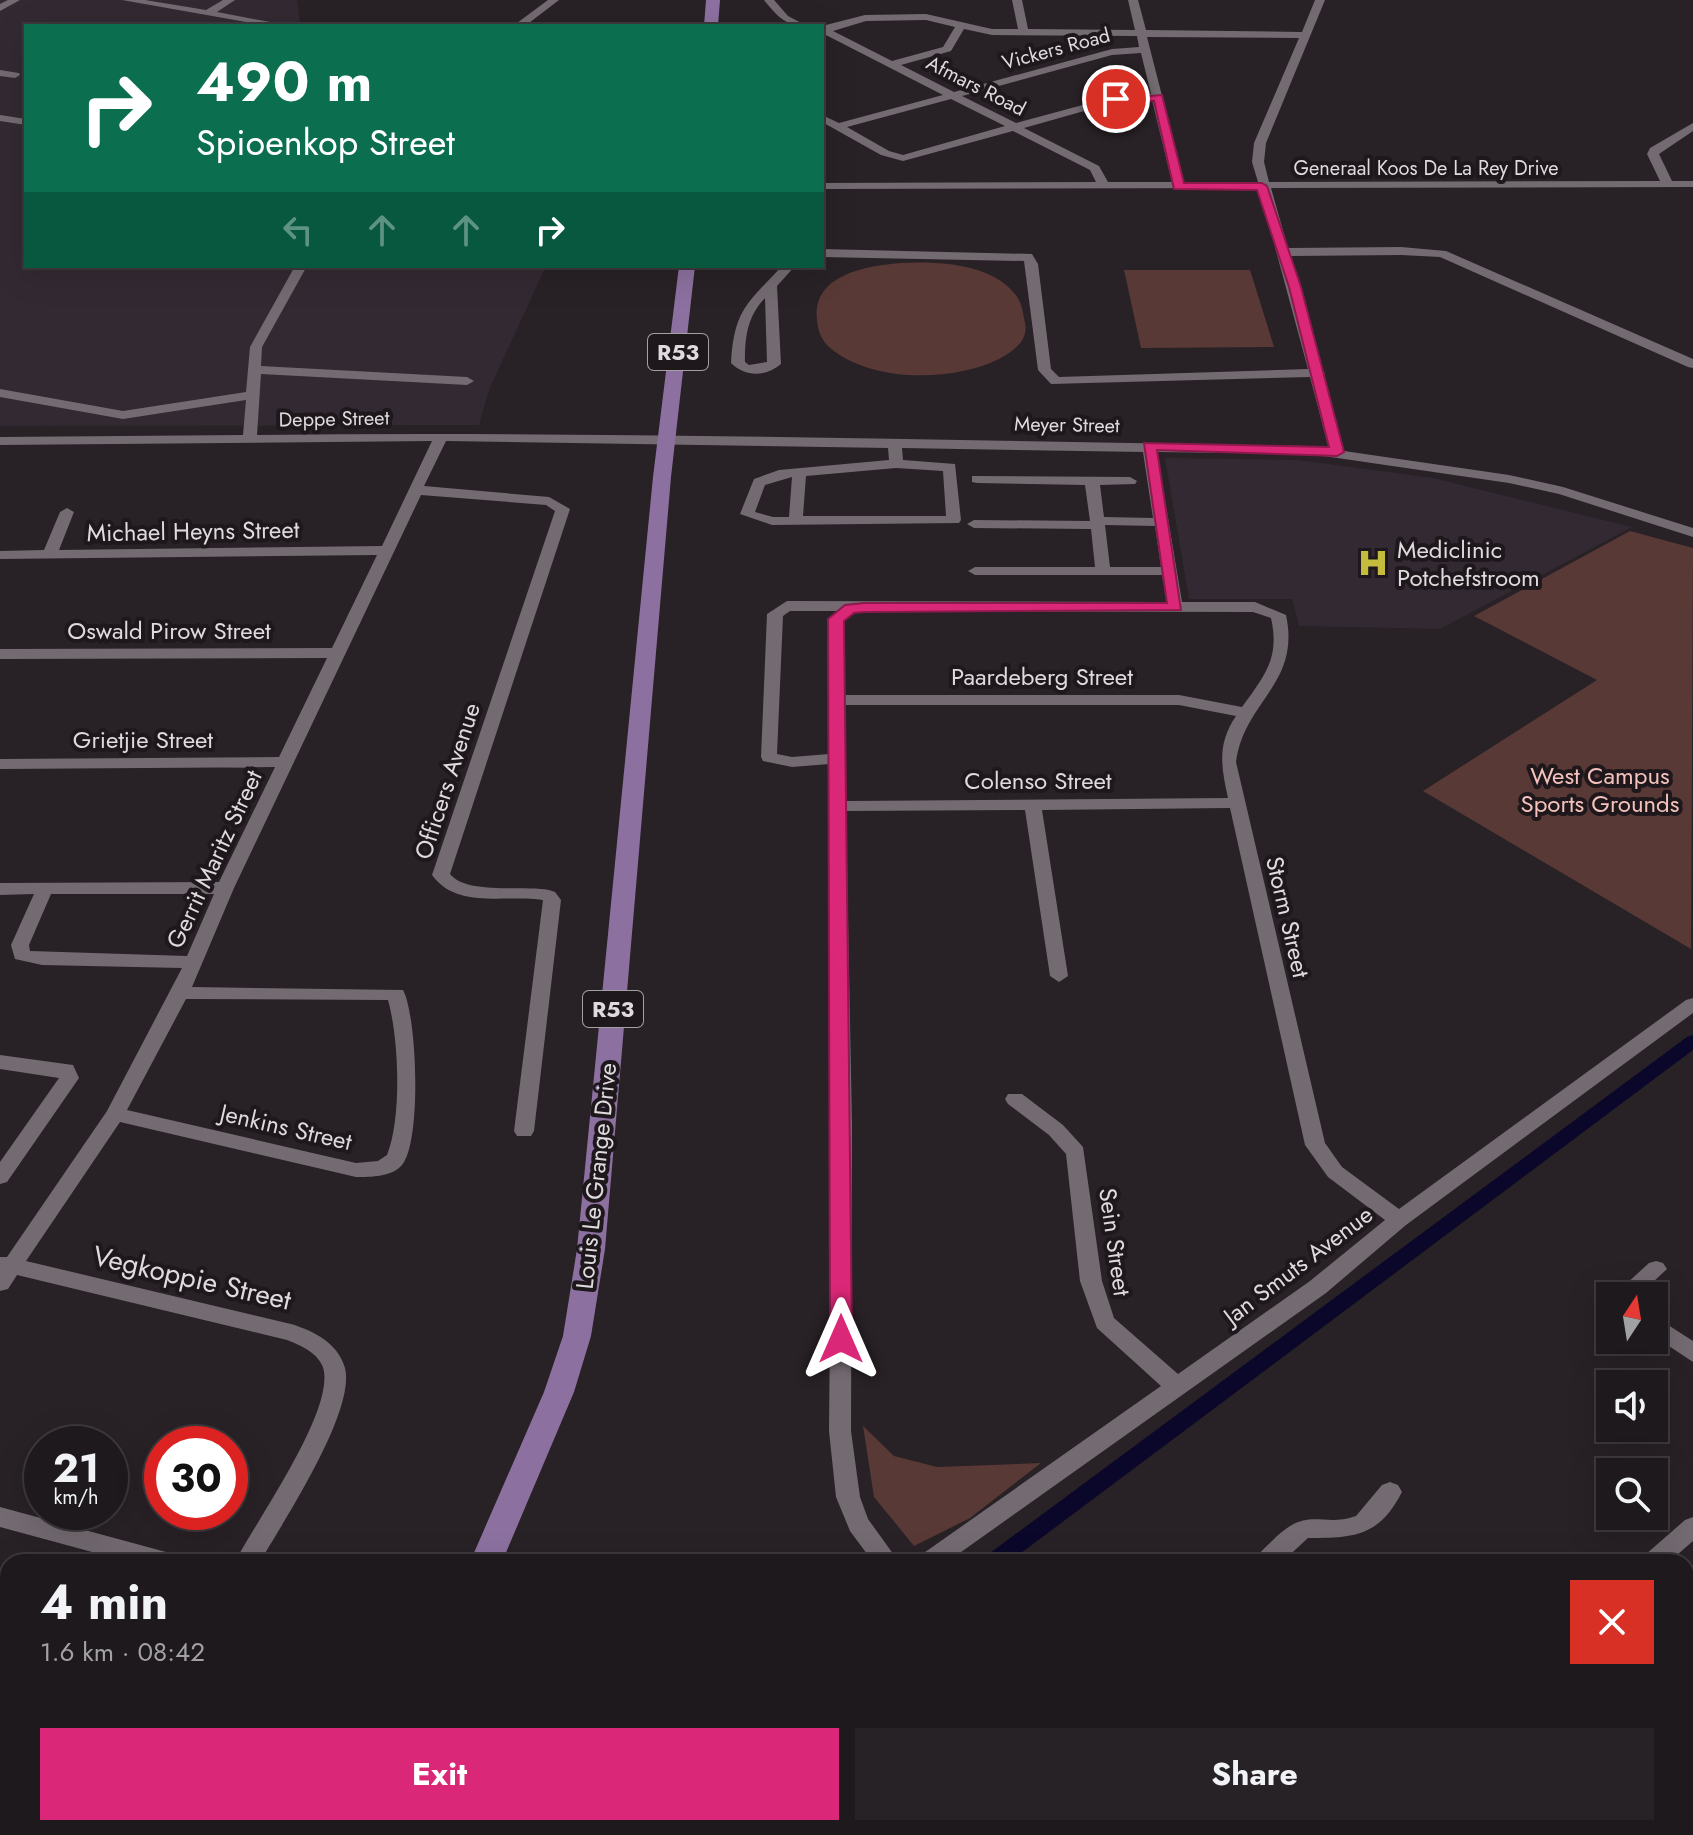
<!DOCTYPE html>
<meta charset="utf-8">
<style>
:root{--surface:#1e191c;--page:#262225;--text:#f1f3f6;--muted:#a1a0a3;--line:#3c383b;--accent:#db2777}
body{margin:0;font-family:Jost,sans-serif;background:var(--page);color:var(--text);height:100vh;display:flex;flex-direction:column;font-size:30px;white-space:nowrap}
*{box-sizing:border-box;margin:0}
p{font-size:26px;color:var(--muted)}
.icon{flex:none;width:44px;height:44px;fill:none;stroke:currentColor;stroke-width:2;stroke-linecap:round;stroke-linejoin:round}
.map{position:relative;flex:1;overflow:hidden}
.details{position:absolute;left:0px;top:1554px;width:1694px;height:282px;display:flex;flex-direction:column;background:var(--surface);border-radius:24px 24px 0 0;box-shadow:0 8px 32px #0002,0 0 0 2px var(--line)}
.details>*{flex:none}
.guide{position:absolute;left:24px;top:24px;width:800px;height:244px;border-radius:0px;box-shadow:0 8px 32px #0002,0 0 0 2px var(--line);background:#0b6e4f;color:#fff;overflow:hidden}
.needle{width:52px;rotate:12deg}
.tools{position:absolute;left:1596px;top:1282px;display:grid;gap:16px}
.tools a{display:grid;place-items:center;width:72px;height:72px;border-radius:0px;background:var(--surface);box-shadow:0 8px 32px #0002,0 0 0 2px var(--line);font-size:40px}
.speed{position:absolute;left:24px;top:1426px;display:flex;gap:16px;font-size:40px;font-weight:700;text-align:center}
.speed>*{display:grid;place-content:center;width:104px;height:104px;border-radius:50%;background:var(--surface);box-shadow:0 8px 32px #0002,0 0 0 2px var(--line);line-height:1}
.speed small{font-size:20px;font-weight:400}
.speed .limit{border:12px solid #d22;background:#fff;color:#111}
.pin{position:absolute;display:grid;place-items:center;width:68px;height:68px;color:#fff;margin:-34px;border:4px solid #fff;border-radius:50%;box-shadow:0 2px 8px #0007}
.me{position:absolute;width:88px;margin:-44px;rotate:0deg;stroke-linejoin:round;filter:drop-shadow(0 0 6px #0008)}
.turn{display:flex;align-items:center;gap:28px;height:168px;padding:0 40px;font-size:36px}
.turn .icon{width:104px;height:104px;stroke-width:2.5}
.turn b{display:block;font-size:56px;line-height:68px}
.lanes{display:flex;align-items:center;height:76px;padding:0 40px;background:#0003;justify-content:center;gap:40px;direction:ltr}
.lanes .off{opacity:.35}
.round{display:grid;place-items:center;flex:none;width:84px;height:84px;border-radius:0px;background:var(--page)}
.head{display:flex;align-items:center;justify-content:space-between;height:136px;padding:0 40px}
h1{font-size:48px;font-weight:700;line-height:60px}
.button{display:flex;gap:16px;margin-top:auto;padding:16px 40px}
.button a{flex:1;height:92px;border-radius:0px;background:var(--accent);color:#fff;font-size:32px;font-weight:700;line-height:92px;text-align:center}
.button a+a{background:var(--page);color:var(--text)}
.map>svg:first-child{display:block}
.built{fill:#332932}
.green{fill:#593935}
.lines{fill:none;stroke-linecap:round;stroke-linejoin:round}
.canal{fill:#0b072a;fill-rule:evenodd}
.minor{fill:#736b71;fill-rule:evenodd}
.major{fill:#8c71a0;fill-rule:evenodd}
.route{fill:#db2777;stroke:#8e194d;stroke-width:2}
.labels{text-anchor:middle;dominant-baseline:central;stroke-width:8;stroke-linejoin:round;paint-order:stroke}
.far-street-label{font-size:20px;fill:#dedadd;stroke:#1e181d}
.shield{fill:#1e181d;stroke:#a4a0a3;stroke-width:2}
.shield-label{font-size:22px;font-weight:bold;fill:#dedadd}
.street-label{font-size:24px;fill:#dedadd;stroke:#1e181d}
.poi-label{font-size:24px;fill:#dedadd;stroke:#1e181d;text-anchor:start}
.park-label{font-size:24px;fill:#f4c1bb;stroke:#1e181d}
.near-street-label{font-size:28px;fill:#dedadd;stroke:#1e181d}
</style>
<div class="map">
<svg width="1693" height="1835" viewBox="0 0 1693 1835">
<rect width="100%" height="100%" fill="#282126"/>
<g class="built">
<path d="M0,0H297L300,23L316,26H26V266H546L489,390L479,425L0,426Z"/>
<path d="M1165,458L1298,460L1433,478L1632,527L1440,629L1299,626L1292,599H1189Z"/>
</g>
<g class="green">
<path d="M901,263C936,261 991,263 1015,294C1022,302 1023,313 1025,323C1029,340 1013,352 999,359C953,382 870,383 829,347C821,339 818,331 817,320C812,275 865,266 901,263Z"/>
<path d="M1124,270H1250L1274,347L1141,348Z"/>
<path d="M1630,531L1693,548L1691,949L1423,791L1597,680L1474,616Z"/>
<path d="M863,1426L894,1456L937,1467L1041,1463L970,1518L914,1546L874,1497Z"/>
</g>
<g class="lines">
<path class="canal" d="M1693,1035V1050L1009,1562H982L986,1556L1687,1037Z"/>
<g class="minor">
<path d="M8,0H20L0,11V4Z"/>
<path d="M122,0H145L206,10L223,0H235L217,12L291,26H268Z"/>
<path d="M548,0H559L525,26H513Z"/>
<path d="M764,0H774L788,16L807,26C785,26 777,16 764,0Z"/>
<path d="M1012,0H1022L1028,29L1135,30L1128,0H1138L1146,30L1302,32L1315,0H1325L1266,143L1264,162L1269,182L1660,181L1647,154L1650,148L1693,123V131L1659,154L1672,181H1693V187L1271,188L1288,248L1401,247L1446,251L1693,359V368L1688,367L1440,257L1401,255L1290,256L1321,370L1325,373L1323,376L1344,451L1509,475L1563,487L1693,528V537L1559,494L1509,483L1310,454L1157,452L1182,602H1255L1286,615C1301,684 1244,701 1236,762L1325,1143L1342,1167L1399,1209L1686,1000L1693,998V1013L1406,1225L1326,1293L947,1562H917L921,1555L1161,1386L1097,1328L1080,1281L1066,1154L1049,1135L1008,1104L1005,1099L1008,1094H1022L1063,1125L1083,1147L1102,1281L1114,1318L1178,1374L1310,1281L1385,1220L1328,1177L1305,1145L1230,808L1042,810L1068,976L1059,982L1050,976L1025,810L846,811L852,1126L851,1431L860,1497L868,1519L899,1562H873L850,1531L836,1497L829,1431L832,1126L829,764L792,767L763,761L761,757L767,614L787,601L1167,602L1162,575H975L968,571L975,567H1095L1091,529L974,528L967,524L974,520L1090,521L1085,485L977,483L972,482V476L1130,477L1137,481L1135,484L1100,485L1104,517L1153,518L1143,452L902,448L903,460L955,464L961,520L959,523L772,525L740,514L754,479L779,470L889,460L888,448L446,441L424,486L549,497L570,509L450,874C467,895 523,885 549,890L555,892L561,900L534,1131L531,1136H517L514,1131L543,900C507,894 457,910 432,875L555,511L546,505L421,495L234,888L192,987L403,990C417,1015 422,1142 402,1165C392,1177 371,1177 356,1177L120,1122L26,1261L291,1324C314,1331 338,1343 345,1368C356,1412 282,1523 260,1562H235C254,1524 340,1404 322,1365C316,1352 300,1345 287,1340L17,1275L8,1289L0,1291V1257H7L107,1111L182,968L42,965L15,959L11,945L34,894L0,895V883L219,882L275,767L0,769V759L279,757L327,658L0,659V649L332,648L377,555L0,559V551L44,550L60,512L67,508L74,512L59,550L382,546L432,441L0,445V437L243,435L246,400L123,419L0,397V389L123,411L246,392L250,347L295,266H307L262,347L261,366L467,377L474,381L467,385L261,374L257,435C609,431 960,441 1310,446L1329,449L1310,377L1051,384L1038,370L1024,261L822,257V249L1032,254L1038,264L1051,369L1059,377L1308,369L1259,188L822,189V183L1096,182L1090,170L1013,131L903,161L881,155L822,122V115L839,123L943,95L822,33V26L865,15L926,14L992,29H1018ZM926,20L955,27L943,47L892,61L833,31L866,21ZM964,29L992,35L1137,36L1139,47L1112,49L954,92L901,65L951,51ZM1147,37L1299,38L1254,143L1252,162L1258,182H1184ZM1141,53L1151,94L1116,96L1016,123L962,96L1112,55ZM951,99L1005,126L903,155L889,151L847,127ZM1152,100L1172,182H1108L1099,166L1024,128L1116,102ZM896,468L943,471L946,516H803L806,476ZM792,477L789,517H773L755,512L765,485ZM1105,525L1155,526L1161,567H1110ZM790,611H838L828,619L827,626L829,754L792,757L777,754L783,616ZM856,611L1253,612L1271,618C1280,658 1265,675 1242,707L1179,695H844L843,621ZM844,705H1179L1236,716C1217,744 1221,766 1228,798L846,801ZM51,894H214L187,956L30,951L29,945ZM186,999L388,1000C399,1039 402,1118 387,1155L378,1161L356,1163L127,1110Z"/>
<path d="M0,70L19,73L20,75L15,78L0,76Z"/>
<path d="M0,115L26,119V125L0,121Z"/>
<path d="M782,266H795L777,286L781,364C766,377 745,377 731,363C734,309 748,303 782,266ZM765,298L767,362L749,365L745,362C745,337 747,317 765,298Z"/>
<path d="M0,1055L73,1065L79,1078L7,1182L0,1184V1162L59,1078L0,1069Z"/>
<path d="M1656,1261L1663,1263L1667,1269L1638,1296H1613L1649,1263Z"/>
<path d="M1654,1316L1693,1341V1362L1654,1336Z"/>
<path d="M1390,1482L1398,1485L1402,1492C1379,1537 1353,1538 1308,1538L1282,1562H1254C1259,1552 1268,1545 1276,1537C1309,1506 1322,1528 1356,1516L1382,1485Z"/>
<path d="M0,1507L166,1552L174,1555L178,1562H129L0,1527Z"/>
<path d="M1693,1517V1541L1669,1562H1641L1645,1555L1685,1520Z"/>
<path d="M0,1799L8,1802V1826L0,1823Z"/>
<path d="M821,1828H852L849,1835H818Z"/>
<path d="M1080,1828H1111L1108,1835H1077Z"/>
<path d="M1215,1828H1248L1251,1835H1218Z"/>
<path d="M1406,1828H1433L1430,1835H1403Z"/>
</g>
<g class="major">
<path d="M706,0H720L718,26H704Z"/>
<path d="M679,266H695L671,477L605,1249L591,1336L574,1392L502,1562H470L544,1392L563,1336L577,1249L653,477Z"/>
<path d="M351,1828H385L382,1835H348Z"/>
</g>
</g>
<path class="route" d="M1162,95L1184,183H1262L1267,186L1301,287L1344,452L1337,456L1157,450L1181,610L864,612L854,613L844,621L852,1339L841,1348L830,1339L828,619L845,605L864,603H1167L1144,443L1329,447L1289,287L1257,190L1174,189L1154,101L1116,102L1111,99Z"/>
<defs>
<g id="hospital-bare" transform="scale(2.4)"><path d="M-5-5h3v3.5h4V-5h3V5h-3V1.5h-4V5h-3Z" fill="#c5bc3d" stroke="#1e181d" stroke-width="2.5" paint-order="stroke"/></g>
</defs>
<g fill-rule="evenodd">
<use href="#hospital-bare" x="1373" y="563"/>
</g>
<g class="labels">
<g class="far-street-label">
<text transform="translate(1056 49) rotate(-15)">Vickers Road</text>
<text transform="translate(976 86) rotate(27)">Afmars Road</text>
<text x="1426" y="168">Generaal Koos De La Rey Drive</text>
<text transform="translate(334 419) rotate(-1)">Deppe Street</text>
<text transform="translate(1067 425) rotate(1)">Meyer Street</text>
</g>
<g class="shield">
<rect x="648" y="334" width="60" height="36" rx="6"/>
<rect x="583" y="991" width="60" height="36" rx="6"/>
</g>
<g class="shield-label">
<text x="678" y="352">R53</text>
<text x="613" y="1009">R53</text>
</g>
<g class="street-label">
<text transform="translate(193 531) rotate(-1)">Michael Heyns Street</text>
<text x="169" y="630">Oswald Pirow Street</text>
<text x="1042" y="676">Paardeberg Street</text>
<text x="143" y="739">Grietjie Street</text>
<text x="1038" y="780">Colenso Street</text>
<text transform="translate(447 781) rotate(-72)">Officers Avenue</text>
<text transform="translate(214 859) rotate(-65)">Gerrit Maritz Street</text>
<text transform="translate(1288 917) rotate(77)">Storm Street</text>
<text transform="translate(286 1127) rotate(13)">Jenkins Street</text>
<text transform="translate(596 1176) rotate(-84)">Louis Le Grange Drive</text>
<text transform="translate(1115 1242) rotate(82)">Sein Street</text>
<text transform="translate(1298 1265) rotate(-37)">Jan Smuts Avenue</text>
</g>
<g class="poi-label">
<text x="1397" y="549">Mediclinic<tspan x="1397" dy="28">Potchefstroom</tspan></text>
</g>
<g class="park-label">
<text x="1600" y="775">West Campus<tspan x="1600" dy="28">Sports Grounds</tspan></text>
</g>
<g class="near-street-label">
<text transform="translate(192 1278) rotate(13)">Vegkoppie Street</text>
</g>
</g>
</svg>
<div class="tools">
<a><svg class="needle" viewBox="-14 -14 28 28"><path d="M0-13l5 13h-10z" fill="#e53935"/><path d="M0 13l5-13h-10z" fill="#a1a0a3"/></svg></a>
<a><svg class="icon" aria-label="sound" viewBox="0 0 24 24"><path d="M4 9h4l5-4v14l-5-4H4zM17 9q2 3 0 6"/></svg></a>
<a><svg class="icon" aria-label="search" viewBox="0 0 24 24"><circle cx="10" cy="10" r="6"/><path d="M15 15l6 6"/></svg></a>
</div>
<div class="speed"><div>21<small>km/h</small></div><div class="limit">30</div></div>
<div class="pin" style="left:1116px;top:99px;background:#d93025"><svg class="icon" aria-label="arrive" viewBox="0 0 24 24"><path d="M6 21V4h12l-3 4 3 4H6"/></svg></div>
<svg class="me" style="left:841px;top:1339px" viewBox="-20 -20 40 40"><path d="M0-17L14 15 0 8-14 15z" fill="#db2777" stroke="#fff" stroke-width="4"/></svg>
<div class="guide">
<div class="turn"><svg class="icon" aria-label="right" viewBox="0 0 24 24"><path d="M7 20v-9h11M14 6l5 5-5 5"/></svg><div><b>490 m</b>Spioenkop Street</div></div>
<div class="lanes"><svg class="icon off" aria-label="left" viewBox="0 0 24 24"><path d="M17 20v-9H6M10 6l-5 5 5 5"/></svg><svg class="icon off" aria-label="ahead" viewBox="0 0 24 24"><path d="M12 20V5M6 11l6-6 6 6"/></svg><svg class="icon off" aria-label="ahead" viewBox="0 0 24 24"><path d="M12 20V5M6 11l6-6 6 6"/></svg><svg class="icon" aria-label="right" viewBox="0 0 24 24"><path d="M7 20v-9h11M14 6l5 5-5 5"/></svg></div>
</div>
<section class="details">
<div class="head"><div><h1>4 min</h1><p>1.6 km · 08:42</p></div><a class="round" style="background:#d93025;color:#fff"><svg class="icon" aria-label="close" viewBox="0 0 24 24"><path d="M6 6l12 12M18 6L6 18"/></svg></a></div>
<div class="button"><a>Exit</a><a>Share</a></div>
</section>
</div>
